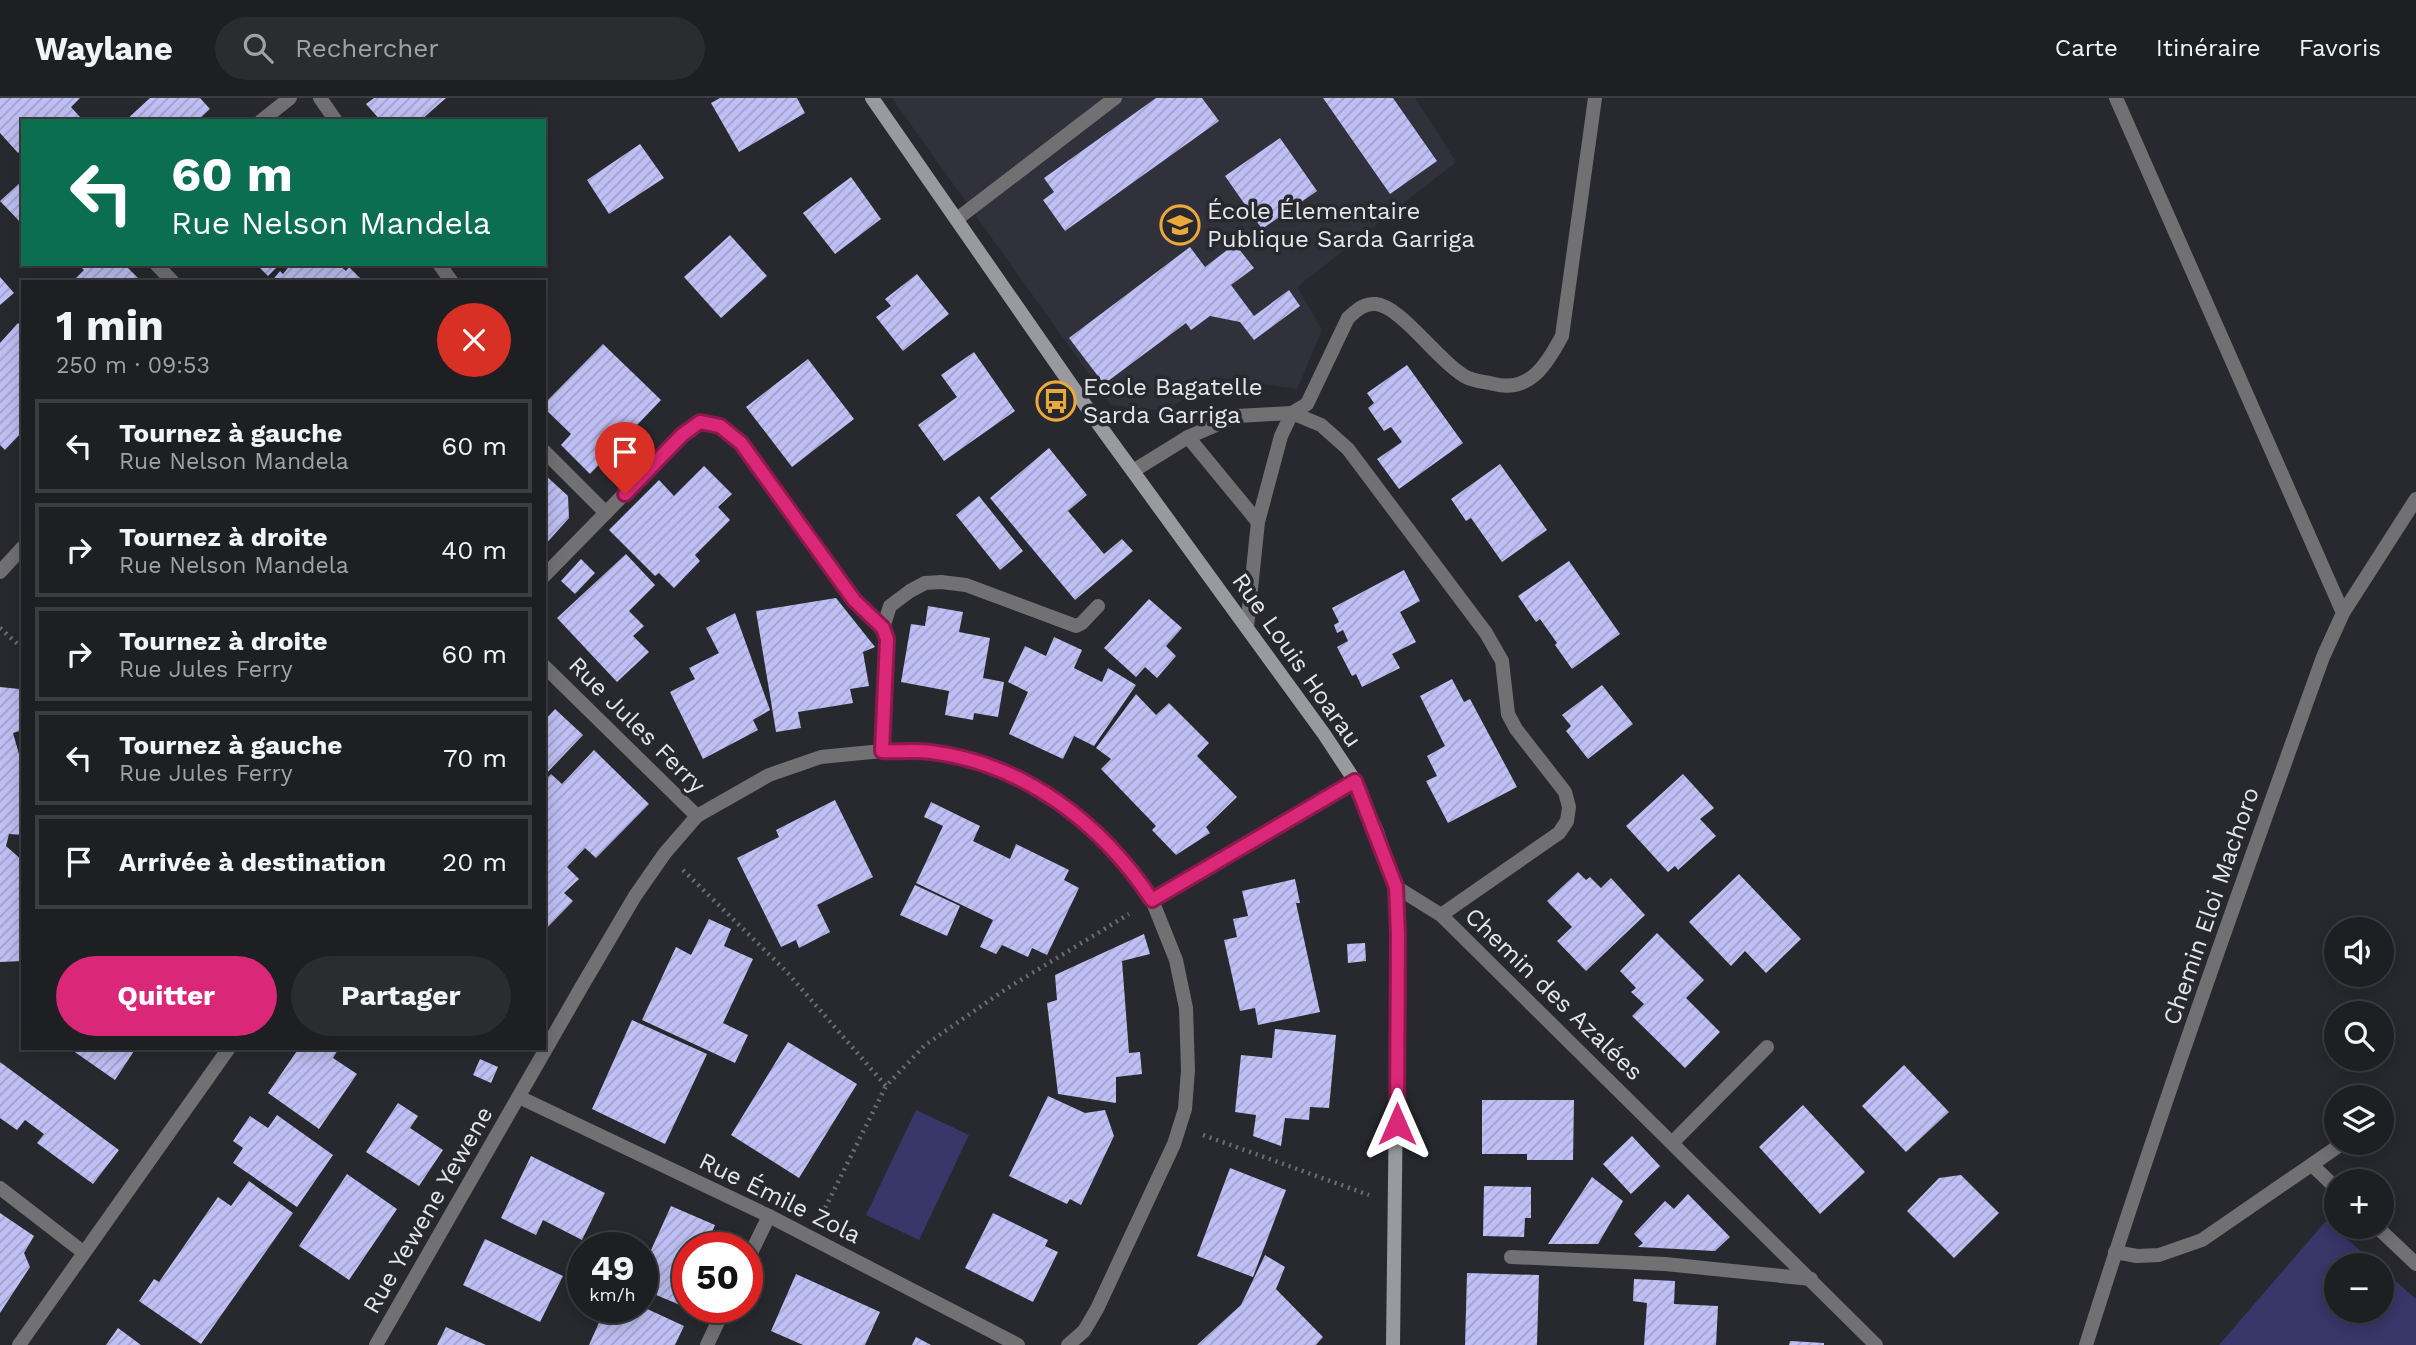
<!DOCTYPE html>
<html lang="fr">
<meta charset="utf-8">
<style>
:root{--surface:#1e1f22;--page:#2b2c2f;--text:#f1f3f6;--muted:#a1a2a5;--line:#3c3d40;--accent:#db2777}
body{margin:0;font-family:"Work Sans",sans-serif;background:var(--page);color:var(--text);height:100vh;display:flex;flex-direction:column;font-size:26px;white-space:nowrap}
*{box-sizing:border-box;margin:0}
p{font-size:23px;color:var(--muted)}
.icon{flex:none;width:38px;height:38px;fill:none;stroke:currentColor;stroke-width:2;stroke-linecap:round;stroke-linejoin:round}
.map{position:relative;flex:1;overflow:hidden}
.sheet{position:absolute;left:21px;top:182px;width:525px;height:770px;display:flex;flex-direction:column;background:var(--surface);border-radius:0px;box-shadow:0 4px 18px #0003,0 0 0 2px var(--line)}
.sheet>*{flex:none}
.hud{position:absolute;left:21px;top:21px;width:525px;height:147px;border-radius:0px;box-shadow:0 4px 18px #0003,0 0 0 2px var(--line);background:#0b6e4f;color:#fff;overflow:hidden}
.buttons{position:absolute;left:2324px;top:819px;display:grid;gap:14px}
.buttons a{display:grid;place-items:center;width:70px;height:70px;border-radius:50%;background:var(--surface);box-shadow:0 4px 18px #0003,0 0 0 2px var(--line);font-size:35px}
.speed{position:absolute;left:567px;top:1134px;display:flex;gap:14px;font-size:35px;font-weight:700;text-align:center}
.speed>*{display:grid;place-content:center;width:91px;height:91px;border-radius:50%;background:var(--surface);box-shadow:0 4px 18px #0003,0 0 0 2px var(--line);line-height:1}
.speed small{font-size:18px;font-weight:400}
.speed .limit{border:10px solid #d22;background:#fff;color:#111}
.pin{position:absolute;display:grid;place-items:center;width:60px;height:60px;color:#fff;margin:-72px -30px;border-radius:50% 50% 50% 0;rotate:-45deg;box-shadow:0 0 7px #0007}
.pin .icon{rotate:45deg}
.me{position:absolute;width:77px;margin:-38px;rotate:0deg;stroke-linejoin:round;filter:drop-shadow(0 0 5px #0008)}
.turn{display:flex;align-items:center;gap:24px;height:147px;padding:0 35px;font-size:32px}
.turn .icon{width:91px;height:91px;stroke-width:2.5}
.turn b{display:block;font-size:49px;line-height:60px}
.round{display:grid;place-items:center;flex:none;width:74px;height:74px;border-radius:37px;background:var(--page)}
.headline{display:flex;align-items:center;justify-content:space-between;height:119px;padding:0 35px}
h1{font-size:42px;font-weight:700;line-height:52px}
.action{display:flex;gap:14px;margin-top:auto;padding:14px 35px}
.action a{flex:1;height:80px;border-radius:42px;background:var(--accent);color:#fff;font-size:28px;font-weight:700;line-height:80px;text-align:center}
.action a+a{background:var(--page);color:var(--text)}
ul{padding:0;list-style:none}
li{display:flex;align-items:center;gap:21px;height:94px;margin:0 14px 10px;padding:0 21px;border:4px solid var(--line);border-radius:0px}
li div{flex:1}
li b{display:block;font-size:26px}
li em{font-style:normal}
header{display:flex;align-items:center;gap:42px;box-sizing:border-box;height:98px;padding:0 35px;background:var(--surface);border-bottom:2px solid var(--line)}
header strong{font-size:33px}
nav{display:flex;gap:38px;margin-inline-start:auto;font-size:24px}
.search{width:490px;height:63px;background:var(--page);display:flex;align-items:center;gap:18px;box-sizing:border-box;padding:0 24px;border-radius:38px;color:var(--muted);font-size:26px}
.map>svg:first-child{display:block}
.built{fill:#31313c}
.garden{fill:#393669}
.building{fill:url(#building-hatch)}
.lines{fill:none;stroke-linecap:round;stroke-linejoin:round}
.path{stroke:#6d6e73;stroke-width:4.5;stroke-dasharray:2 5;stroke-linecap:butt}
.lane{stroke:#717174;stroke-width:14}
.street{stroke:#717174;stroke-width:14}
.secondary{stroke:#999a9e;stroke-width:14}
.route-casing{stroke:#8e194d;stroke-width:18}
.route{stroke:#db2777;stroke-width:12}
.labels{text-anchor:middle;dominant-baseline:central;stroke-width:7;stroke-linejoin:round;paint-order:stroke}
.poi-label{font-size:24px;fill:#e6e6ea;stroke:#28292e;text-anchor:start}
.street-label{font-size:24px;fill:#e6e6ea;stroke:#28292e}
</style>
<header>
<strong>Waylane</strong>
<div class="search"><svg class="icon" aria-label="search" viewBox="0 0 24 24"><circle cx="10" cy="10" r="6"/><path d="M15 15l6 6"/></svg>Rechercher</div>
<nav><a>Carte</a><a>Itinéraire</a><a>Favoris</a></nav>
</header>
<div class="map">
<svg width="2416" height="1247" viewBox="0 0 2416 1247">
<defs>
<pattern id="building-hatch" width="6" height="6" patternUnits="userSpaceOnUse" patternTransform="scale(1.75)"><rect width="6" height="6" fill="#bebff4"/><path d="M-1 1l2-2M0 6l6-6M5 7l2-2" fill="none" stroke="#a0a0c8"/></pattern>
</defs>
<rect width="100%" height="100%" fill="#28292e"/>
<path class="built" d="M892,0H1415L1456,64L1297,189L1322,232L1297,291L1217,279L1166,313L1111,307Z"/>
<g class="garden">
<path d="M916,1012L969,1037L919,1142L866,1117Z"/>
<path d="M2326,1123L2377,1167H2336V1213H2382V1171L2416,1201V1247H2219Z"/>
</g>
<g class="building">
<path d="M0,0H80L71,9L80,19L76,23H23V51L18,55L0,35Z"/>
<path d="M150,0H200L210,11L197,23H125Z"/>
<path d="M374,0H446L420,23H381L366,6Z"/>
<path d="M720,0H797L805,15L739,54L711,5Z"/>
<path d="M1156,0H1202L1219,23L1065,133L1043,102L1054,94L1044,80Z"/>
<path d="M1323,0H1393L1437,63L1390,96Z"/>
<path d="M1280,40L1317,93L1262,131L1225,78Z"/>
<path d="M640,46L664,80L609,116L587,82Z"/>
<path d="M851,79L881,121L835,156L803,115Z"/>
<path d="M23,82V127L0,103Z"/>
<path d="M730,137L767,178L721,220L684,179Z"/>
<path d="M1235,146L1254,170L1231,187L1254,218L1289,192L1300,208L1254,242L1240,224L1210,218L1191,232L1186,225L1104,286L1069,240L1190,149L1205,169Z"/>
<path d="M78,166H124L142,184H72L84,172Z"/>
<path d="M256,166H280L268,178Z"/>
<path d="M291,166H338L346,173L349,169L364,184H271L280,173L283,176Z"/>
<path d="M917,176L949,216L903,253L876,219L891,208L885,201Z"/>
<path d="M0,179L14,195L0,207Z"/>
<path d="M18,225L23,230V333L5,352L0,347V245Z"/>
<path d="M603,246L661,302L590,376L561,347L571,336L544,310V306Z"/>
<path d="M974,254L1015,313L944,363L918,327L957,299L941,277Z"/>
<path d="M808,261L854,321L792,369L746,309Z"/>
<path d="M1407,267L1463,345L1399,391L1377,361L1402,344L1391,329L1384,333L1368,310L1374,305L1367,295Z"/>
<path d="M1049,350L1087,397L1068,413L1104,456L1122,441L1133,453L1075,502L990,400Z"/>
<path d="M1500,366L1547,432L1502,464L1471,420L1466,423L1451,401Z"/>
<path d="M704,368L732,396L718,409L730,422L695,457L700,463L674,490L659,475L655,478L609,432L659,382L674,398Z"/>
<path d="M544,376L568,398L569,420L544,448Z"/>
<path d="M979,398L1023,453L1000,472L956,417Z"/>
<path d="M626,456L655,487L629,513L644,528L633,538L649,554L617,584L557,520Z"/>
<path d="M581,461L595,475L575,496L561,483Z"/>
<path d="M1569,463L1620,536L1572,571L1555,547L1557,545L1540,521L1536,524L1518,498Z"/>
<path d="M1404,472L1420,503L1400,514L1416,544L1392,556L1400,570L1362,589L1356,576L1352,578L1337,549L1348,543L1343,532L1337,535L1334,527L1339,524L1332,510Z"/>
<path d="M836,500L875,549L863,554L869,588L850,591L853,605L798,614L801,630L776,634L756,513Z"/>
<path d="M1149,501L1182,530L1166,548L1176,558L1157,580L1145,569L1136,579L1104,550Z"/>
<path d="M928,508L963,514L959,534L990,540L983,580L1004,584L998,619L974,615L973,622L945,617L949,593L901,584L911,526L925,528Z"/>
<path d="M735,515L770,612L753,622L758,632L703,661L670,594L695,581L689,570L719,555L706,530Z"/>
<path d="M1054,539L1082,552L1074,570L1102,584L1108,570L1136,587L1094,648L1074,638L1063,661L1009,636L1028,594L1008,584L1025,548L1046,558Z"/>
<path d="M1452,581L1464,604L1470,601L1517,689L1448,725L1426,683L1437,678L1427,658L1445,648L1420,598Z"/>
<path d="M1602,587L1633,626L1588,661L1566,633L1571,628L1562,617Z"/>
<path d="M0,589L19,591L23,595V632L13,635L23,670V737L9,736L6,748L23,763V863L0,864Z"/>
<path d="M1136,596L1156,617L1169,605L1209,645L1197,658L1237,699L1206,729L1210,735L1176,757L1152,732L1156,728L1101,671L1111,661L1096,650Z"/>
<path d="M555,611L583,637L544,678V623Z"/>
<path d="M594,652L649,706L596,760L585,750L567,769L579,781L564,795L573,803L544,833V683L551,676L562,686Z"/>
<path d="M1683,676L1714,710L1700,721L1716,738L1678,772L1675,768L1668,774L1626,728Z"/>
<path d="M835,702L873,779L817,807L830,834L799,850L796,842L781,849L737,760L779,739L776,732Z"/>
<path d="M931,704L980,728L973,743L1010,761L1016,746L1069,772L1064,782L1079,790L1047,857L1032,850L1028,859L1002,847L996,856L980,849L993,822L916,785L943,728L924,719Z"/>
<path d="M1578,774L1586,782L1590,779L1601,790L1611,780L1645,817L1586,873L1557,843L1572,829L1547,803Z"/>
<path d="M1739,776L1801,841L1766,875L1745,853L1731,868L1689,824Z"/>
<path d="M1295,781L1300,805H1296L1320,914L1258,927L1255,910L1240,913L1224,842L1237,839L1233,821L1248,818L1242,793Z"/>
<path d="M915,787L960,808L947,838L900,817Z"/>
<path d="M709,821L731,831L724,848L753,861L723,925L748,937L735,965L642,922L676,849L691,857Z"/>
<path d="M1657,835L1704,882L1686,900L1720,934L1685,970L1632,918L1644,906L1631,894L1636,890L1620,873Z"/>
<path d="M1144,836L1150,856L1122,863L1129,955L1140,954L1142,976L1116,979V1005L1058,996L1047,905L1057,902L1055,877Z"/>
<path d="M1365,845L1366,863L1348,865L1347,846Z"/>
<path d="M632,922L707,956L665,1046L592,1011Z"/>
<path d="M1275,931L1336,937L1329,1010L1310,1009L1309,1022L1285,1020L1281,1048L1253,1038L1256,1017L1235,1014L1241,957L1272,960Z"/>
<path d="M788,944L857,986L799,1080L731,1037Z"/>
<path d="M69,950H136L115,982Z"/>
<path d="M299,950H339L333,960L357,976L319,1031L268,995Z"/>
<path d="M480,961L498,969L491,985L473,977Z"/>
<path d="M0,964L119,1052L93,1086L37,1045L44,1036L25,1022L17,1032L0,1020Z"/>
<path d="M1904,967L1949,1014L1906,1054L1862,1008Z"/>
<path d="M1048,998L1085,1015L1105,1012L1114,1038L1081,1107L1070,1101L1067,1106L1009,1078Z"/>
<path d="M1482,1002H1574L1573,1062H1527V1056H1482Z"/>
<path d="M398,1005L418,1018L410,1030L443,1052L419,1088L366,1054Z"/>
<path d="M1803,1007L1865,1074L1820,1116L1759,1049Z"/>
<path d="M277,1017L333,1057L297,1109L233,1065L243,1050L233,1043L250,1018L268,1030Z"/>
<path d="M1632,1038L1660,1068L1631,1096L1603,1066Z"/>
<path d="M531,1058L605,1095L582,1142L543,1122L536,1137L501,1120Z"/>
<path d="M1230,1070L1286,1092L1253,1179L1197,1158Z"/>
<path d="M347,1076L397,1111L349,1182L299,1148Z"/>
<path d="M1961,1077L1999,1115L1954,1160L1907,1113L1939,1080Z"/>
<path d="M1592,1079L1623,1103L1598,1146H1548Z"/>
<path d="M249,1083L293,1115L201,1246L139,1203L154,1181L159,1184L218,1099L231,1108Z"/>
<path d="M1484,1088L1531,1089V1120H1525L1524,1139L1483,1138Z"/>
<path d="M1688,1096L1730,1139L1715,1153L1638,1149L1643,1145L1634,1136L1665,1103L1674,1111Z"/>
<path d="M671,1108L715,1127L705,1150H688V1189L680,1207L642,1191V1172Z"/>
<path d="M0,1115L34,1138L24,1155L30,1169L0,1215Z"/>
<path d="M993,1115L1048,1142L1045,1148L1058,1154L1033,1204L965,1170Z"/>
<path d="M485,1141L563,1178L540,1224L463,1187Z"/>
<path d="M1265,1157L1285,1169L1276,1191L1323,1239L1316,1247H1197L1241,1207Z"/>
<path d="M1467,1175L1539,1177L1537,1247H1465Z"/>
<path d="M796,1176L880,1214L865,1247H803L771,1233Z"/>
<path d="M1634,1181L1675,1183L1674,1206L1718,1208L1716,1247H1644L1647,1205L1633,1203Z"/>
<path d="M606,1209H643L684,1228L675,1247H589Z"/>
<path d="M446,1229L486,1247H437Z"/>
<path d="M118,1230L141,1247H106Z"/>
<path d="M916,1239L931,1247H912Z"/>
<path d="M1790,1243L1824,1245V1247H1789Z"/>
</g>
<g class="lines">
<g class="path">
<path d="M0,530L23,551"/>
<path d="M683,772L786,873L886,988"/>
<path d="M1203,1037L1369,1097"/>
<path d="M822,1116L886,988L925,947L1006,891L1129,816"/>
</g>
<g class="lane">
<path d="M957,121L1115,0"/>
<path d="M1188,339L1258,424"/>
<path d="M1133,373L1188,339L1237,318L1292,315"/>
<path d="M1247,529L1258,424L1281,338L1292,315L1307,306L1348,220"/>
<path d="M2312,1067L2336,1090"/>
<path d="M2377,1129L2416,1166"/>
<path d="M2115,1154L2137,1158L2159,1157L2202,1142L2343,1045"/>
</g>
<g class="street">
<path d="M320,0L336,23"/>
<path d="M2116,0L2343,515"/>
<path d="M261,23L290,0"/>
<path d="M156,166L173,184"/>
<path d="M439,166L452,184"/>
<path d="M1348,220C1356,213 1363,205 1376,206C1401,208 1440,266 1468,280C1475,283 1486,284 1494,286C1530,295 1547,266 1562,238L1595,0"/>
<path d="M1292,315L1321,327L1348,351L1486,535L1502,563L1508,616L1516,631L1565,694L1569,709L1567,723L1559,735L1441,817"/>
<path d="M544,353L606,415"/>
<path d="M0,474L23,449"/>
<path d="M544,478L682,337L700,324L720,328L741,345L854,502L883,530L887,541L882,653"/>
<path d="M883,530L890,508L910,493L925,485L941,484L966,487L1076,528L1082,525L1098,508"/>
<path d="M544,568L697,718"/>
<path d="M1396,789L1441,817L1876,1247"/>
<path d="M1152,802L1355,683"/>
<path d="M519,999L769,1118L1018,1247"/>
<path d="M1673,1044L1767,949"/>
<path d="M0,1090L83,1154"/>
<path d="M1511,1159L1665,1166L1811,1181"/>
<path d="M747,1163L769,1118"/>
<path d="M19,1247L229,950"/>
<path d="M376,1247L582,888L635,798L665,755L697,718L769,677L821,659L882,653L930,654L982,665L1039,691L1078,717L1103,740L1134,775L1152,802L1176,862L1186,910L1188,972L1185,1011L1174,1046L1097,1211L1084,1233L1068,1247"/>
<path d="M707,1247L725,1209"/>
<path d="M2086,1247C2159,1015 2241,787 2323,559L2343,515L2416,401"/>
</g>
<path class="secondary" d="M872,0L1097,324L1324,636L1355,683L1377,734L1396,789L1398,837L1393,1247"/>
</g>
<g class="lines">
<g class="route-casing">
<path id="route" d="M625,396L682,337L700,324L720,328L741,345L854,502L883,530L887,541L882,653C898,654 915,652 931,654C1025,666 1101,725 1152,802L1355,683L1396,789L1398,837L1397,1026"/>
</g>
<use href="#route" class="route"/>
</g>
<defs>
<g id="school-ring" transform="scale(2.0125)"><circle r="9.5" fill="#28292e" stroke="#eda83b" stroke-width="1.5"/><path d="M0-5L7-2L0 1L-7-2ZM-4 1L0 2.5L4 1V4Q0 6-4 4Z" fill="#eda83b"/></g>
<g id="bus-ring" transform="scale(2.0125)"><circle r="9.5" fill="#28292e" stroke="#eda83b" stroke-width="1.5"/><path d="M-5-6H5V4H4V6H2V4H-2V6H-4V4H-5ZM-3.5-4V0h7V-4ZM-3.5 1.2v1.5H-2V1.2ZM2 1.2v1.5H3.5V1.2Z" fill="#eda83b"/></g>
</defs>
<g fill-rule="evenodd">
<use href="#school-ring" x="1180" y="127"/>
<use href="#bus-ring" x="1056" y="303"/>
</g>
<g class="labels">
<g class="poi-label">
<text x="1207" y="113">École Élementaire<tspan x="1207" dy="28">Publique Sarda Garriga</tspan></text>
<text x="1083" y="289">Ecole Bagatelle<tspan x="1083" dy="28">Sarda Garriga</tspan></text>
</g>
<g class="street-label">
<text transform="translate(1297 562) rotate(55)">Rue Louis Hoarau</text>
<text transform="translate(637 627) rotate(45)">Rue Jules Ferry</text>
<text transform="translate(2211 808) rotate(-71)">Chemin Eloi Machoro</text>
<text transform="translate(1554 896) rotate(44)">Chemin des Azalées</text>
<text transform="translate(780 1100) rotate(26)">Rue Émile Zola</text>
<text transform="translate(428 1112) rotate(-60)">Rue Yewene Yewene</text>
</g>
</g>
</svg>
<div class="buttons">
<a><svg class="icon" aria-label="sound" viewBox="0 0 24 24"><path d="M4 9h4l5-4v14l-5-4H4zM17 9q2 3 0 6"/></svg></a>
<a><svg class="icon" aria-label="search" viewBox="0 0 24 24"><circle cx="10" cy="10" r="6"/><path d="M15 15l6 6"/></svg></a>
<a><svg class="icon" aria-label="layers" viewBox="0 0 24 24"><path d="M12 4l9 5-9 5-9-5zM3 14l9 5 9-5"/></svg></a>
<a>+</a>
<a>−</a>
</div>
<div class="speed"><div>49<small>km/h</small></div><div class="limit">50</div></div>
<div class="pin" style="left:625px;top:396px;background:#d93025"><svg class="icon" aria-label="arrive" viewBox="0 0 24 24"><path d="M6 21V4h12l-3 4 3 4H6"/></svg></div>
<svg class="me" style="left:1397px;top:1026px" viewBox="-20 -20 40 40"><path d="M0-17L14 15 0 8-14 15z" fill="#db2777" stroke="#fff" stroke-width="4"/></svg>
<div class="hud">
<div class="turn"><svg class="icon" aria-label="left" viewBox="0 0 24 24"><path d="M17 20v-9H6M10 6l-5 5 5 5"/></svg><div><b>60 m</b>Rue Nelson Mandela</div></div>
</div>
<section class="sheet">
<div class="headline"><div><h1>1 min</h1><p>250 m · 09:53</p></div><a class="round" style="background:#d93025;color:#fff"><svg class="icon" aria-label="close" viewBox="0 0 24 24"><path d="M6 6l12 12M18 6L6 18"/></svg></a></div>
<ul>
<li><svg class="icon" aria-label="left" viewBox="0 0 24 24"><path d="M17 20v-9H6M10 6l-5 5 5 5"/></svg><div><b>Tournez à gauche</b><p>Rue Nelson Mandela</p></div><em>60 m</em></li>
<li><svg class="icon" aria-label="right" viewBox="0 0 24 24"><path d="M7 20v-9h11M14 6l5 5-5 5"/></svg><div><b>Tournez à droite</b><p>Rue Nelson Mandela</p></div><em>40 m</em></li>
<li><svg class="icon" aria-label="right" viewBox="0 0 24 24"><path d="M7 20v-9h11M14 6l5 5-5 5"/></svg><div><b>Tournez à droite</b><p>Rue Jules Ferry</p></div><em>60 m</em></li>
<li><svg class="icon" aria-label="left" viewBox="0 0 24 24"><path d="M17 20v-9H6M10 6l-5 5 5 5"/></svg><div><b>Tournez à gauche</b><p>Rue Jules Ferry</p></div><em>70 m</em></li>
<li><svg class="icon" aria-label="arrive" viewBox="0 0 24 24"><path d="M6 21V4h12l-3 4 3 4H6"/></svg><div><b>Arrivée à destination</b></div><em>20 m</em></li>
</ul>
<div class="action"><a>Quitter</a><a>Partager</a></div>
</section>
</div>
